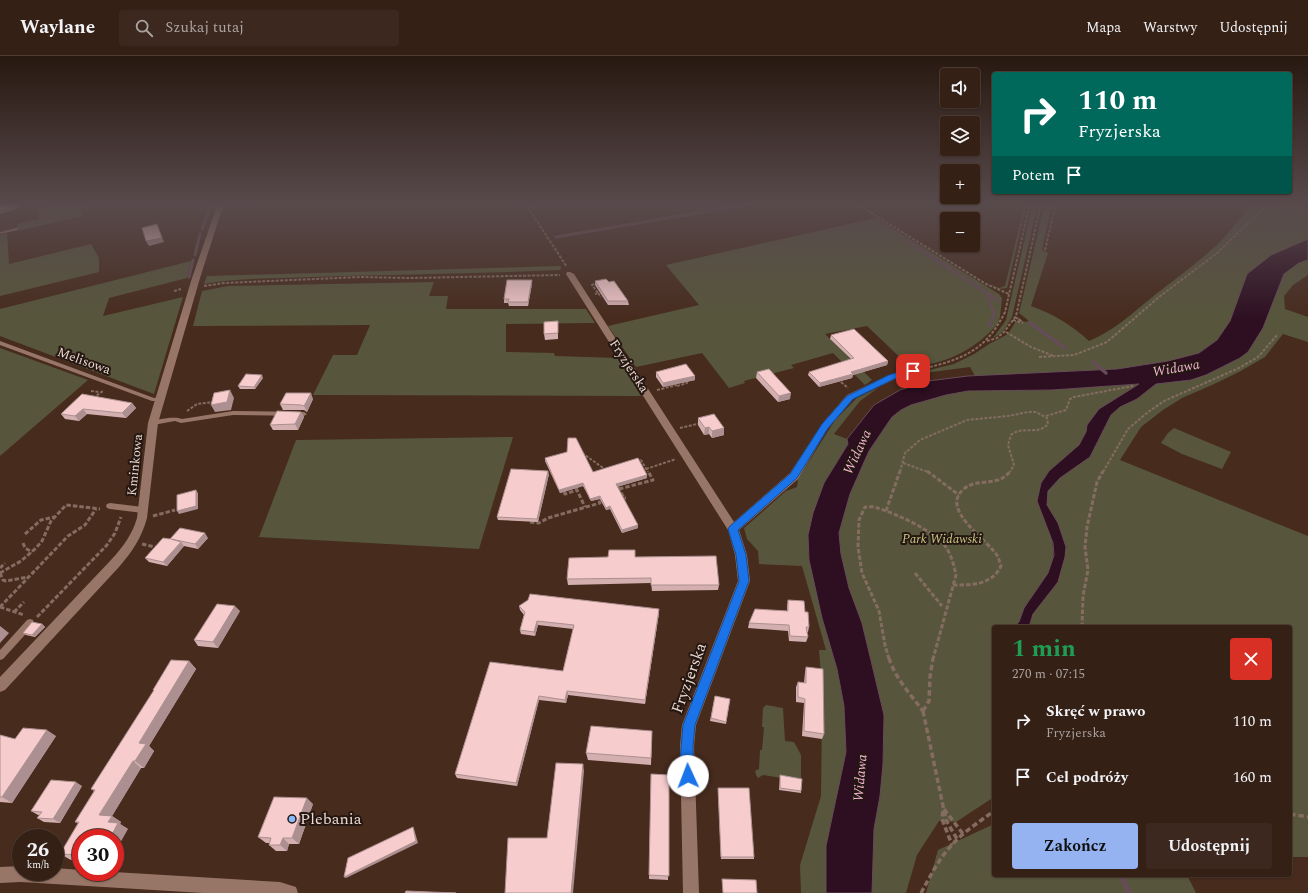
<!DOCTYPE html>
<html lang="pl">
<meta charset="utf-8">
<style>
:root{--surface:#352016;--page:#3d281f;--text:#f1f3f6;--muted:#aaa3a1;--line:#4f3e35;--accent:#95b2f1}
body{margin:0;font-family:Spectral,serif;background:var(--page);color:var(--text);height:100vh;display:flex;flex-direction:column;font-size:15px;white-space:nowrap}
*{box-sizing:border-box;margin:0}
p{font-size:13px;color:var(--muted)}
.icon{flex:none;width:22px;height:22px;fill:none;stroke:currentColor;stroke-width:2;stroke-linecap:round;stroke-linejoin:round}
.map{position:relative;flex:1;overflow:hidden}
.panel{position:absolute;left:992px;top:569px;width:300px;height:252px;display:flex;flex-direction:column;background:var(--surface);border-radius:4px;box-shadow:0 1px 3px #0004,0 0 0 1px var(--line)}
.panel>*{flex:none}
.top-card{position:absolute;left:992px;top:16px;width:300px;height:122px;border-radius:4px;box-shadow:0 1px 3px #0004,0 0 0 1px var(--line);background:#00695c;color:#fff;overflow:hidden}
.buttons{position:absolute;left:940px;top:12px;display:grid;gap:8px}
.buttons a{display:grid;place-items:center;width:40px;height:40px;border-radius:4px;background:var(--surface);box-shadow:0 1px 3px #0004,0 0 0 1px var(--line);font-size:20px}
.speed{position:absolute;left:12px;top:773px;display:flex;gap:8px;font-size:20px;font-weight:700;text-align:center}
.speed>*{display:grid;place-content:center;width:52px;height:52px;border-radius:50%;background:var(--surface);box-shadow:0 1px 3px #0004,0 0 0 1px var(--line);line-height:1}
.speed small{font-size:10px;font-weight:400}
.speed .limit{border:6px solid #d22;background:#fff;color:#111}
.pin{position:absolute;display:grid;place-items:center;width:34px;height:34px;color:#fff;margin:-17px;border-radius:8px;box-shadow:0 2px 6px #0006}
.me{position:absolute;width:44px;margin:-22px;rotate:358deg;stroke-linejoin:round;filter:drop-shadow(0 0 3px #0008)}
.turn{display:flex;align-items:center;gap:14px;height:84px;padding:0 20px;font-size:18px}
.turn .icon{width:52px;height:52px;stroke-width:2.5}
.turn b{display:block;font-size:28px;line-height:34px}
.then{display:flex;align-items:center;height:38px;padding:0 20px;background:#0003;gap:8px;font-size:15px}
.round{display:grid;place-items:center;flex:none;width:42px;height:42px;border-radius:4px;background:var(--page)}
.summary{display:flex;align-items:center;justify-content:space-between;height:68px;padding:0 20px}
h1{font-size:24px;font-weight:700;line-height:30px;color:#1e9e55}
.primary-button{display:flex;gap:8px;margin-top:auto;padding:8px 20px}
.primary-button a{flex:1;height:46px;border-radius:4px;background:var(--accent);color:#111;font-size:16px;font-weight:700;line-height:46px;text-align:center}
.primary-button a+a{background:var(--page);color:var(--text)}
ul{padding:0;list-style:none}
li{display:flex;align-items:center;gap:12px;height:56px;padding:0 20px}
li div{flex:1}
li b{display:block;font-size:15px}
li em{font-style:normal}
header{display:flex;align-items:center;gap:24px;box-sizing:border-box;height:56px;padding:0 20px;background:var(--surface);border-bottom:1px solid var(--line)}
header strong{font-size:19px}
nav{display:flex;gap:22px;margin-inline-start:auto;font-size:14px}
.search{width:280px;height:36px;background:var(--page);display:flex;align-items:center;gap:10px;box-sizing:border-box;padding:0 14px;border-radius:4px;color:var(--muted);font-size:15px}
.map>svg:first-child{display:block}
.green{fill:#57563c}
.water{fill:#2d0f21;stroke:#664c56}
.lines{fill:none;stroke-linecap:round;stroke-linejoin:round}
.stream-far2{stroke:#664c56;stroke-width:3}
.stream-far1{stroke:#664c56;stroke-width:3.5}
.stream{stroke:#664c56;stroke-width:5.5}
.path-far2{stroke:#846c60;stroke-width:2;stroke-dasharray:3 1.5;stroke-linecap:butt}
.path-far1{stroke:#846c60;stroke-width:3;stroke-dasharray:4.5 2;stroke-linecap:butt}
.path{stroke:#846c60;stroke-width:3.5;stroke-dasharray:5.5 3;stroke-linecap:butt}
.lane{fill:#987667;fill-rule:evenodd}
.street{fill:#987667;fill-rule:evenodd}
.wall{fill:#d4afb0}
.shaded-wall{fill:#ac8f90}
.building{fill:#f6cccd;stroke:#ac8f90}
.route{fill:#1a73e8;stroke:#114b97}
.poi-dot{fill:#8abafc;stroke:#241711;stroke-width:1.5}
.labels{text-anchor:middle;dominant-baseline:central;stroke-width:4;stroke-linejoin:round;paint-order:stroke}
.street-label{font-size:13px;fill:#ecd9d0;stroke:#241711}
.park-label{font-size:13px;font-style:italic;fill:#cbc786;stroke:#241711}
.water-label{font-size:14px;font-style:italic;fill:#f5b5d7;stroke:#241711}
.near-street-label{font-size:16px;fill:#ecd9d0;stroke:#241711}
.near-poi-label{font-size:16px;fill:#ecd9d0;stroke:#241711;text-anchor:start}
</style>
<header>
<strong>Waylane</strong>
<div class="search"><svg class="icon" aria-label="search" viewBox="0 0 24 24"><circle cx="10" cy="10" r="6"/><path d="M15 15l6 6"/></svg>Szukaj tutaj</div>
<nav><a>Mapa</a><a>Warstwy</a><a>Udostępnij</a></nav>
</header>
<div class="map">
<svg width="1308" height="837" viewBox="0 0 1308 837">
<rect width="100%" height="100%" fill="#472b1d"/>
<g class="green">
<path d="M65,147H81L82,160L17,175V168L39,163L38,153Z"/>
<path d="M1025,147H1027L1007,232L998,233L986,227L999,232L1005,230Z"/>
<path d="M1033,147H1038L1012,261C1007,270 1003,278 993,282L1006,264Z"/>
<path d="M1045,147H1052L1042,194L1048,197L1031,250C1053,258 1072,269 1089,285C1114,275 1135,255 1156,238C1178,221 1200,205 1220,186C1232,174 1241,159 1254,147H1308V183L1271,199L1243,229L1230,265L1217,284L1199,297L1168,305L1117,313L975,320L970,311L917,318L902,322L900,321L954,308L974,298L989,288L1008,278L1016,265L1023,267L1017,264L1018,261L1024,266L1029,265L1019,257Z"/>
<path d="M876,162L999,238L1002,242C1001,250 1001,261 998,267C997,269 994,272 992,274C972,295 938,312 908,309L867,270L825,278L872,324L865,329L833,297L791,309L794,312L744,325L745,327L729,332L702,297L636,311L608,270L699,249L666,209Z"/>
<path d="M7,177L9,208L91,188L99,202V216L0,240V179Z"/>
<path d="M1308,204V219L1293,229L1284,240L1285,253L1308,261V286L1283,278L1265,301L1239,316L1212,329L1182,342L1163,354L1141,371L1120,404L1308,480V801H1290V571H1029L1033,558L1042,544L1066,491L1058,467L1047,449V435L1060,422L1090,401L1111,359L1120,351L1137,343L1156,328L1191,324L1206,319L1240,302L1248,296L1263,272L1284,218L1299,207Z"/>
<path d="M191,205L187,222L109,242L103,260L183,241L154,338L0,280V253Z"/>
<path d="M561,210V213L559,214C477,218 395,218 313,221C276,223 239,221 204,228L207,220Z"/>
<path d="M434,226L429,240H448L446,253H586L595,267L506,268V296L554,297L555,300L617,302L620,304L641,340L313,339L333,299H357L370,269L193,270L202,235L228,230Z"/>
<path d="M0,292L88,324L0,400Z"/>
<path d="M1136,328H1140L1099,353L1087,369L1086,376L1079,389L1049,415L1037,445C1047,468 1060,492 1049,516C1044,527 1034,537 1027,547C1022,555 1022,564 1014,571H994V741L956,766L939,765L917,799L906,837H872L874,773L880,740L883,708L884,659L871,603L849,532L841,498L839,477L850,438L869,395L892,361L901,354L911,349L946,339L968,335L1052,334Z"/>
<path d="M878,332L860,345L834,378L847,383L848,388L824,427L808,479L809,504L822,562L837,613L844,650L846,696L826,790V837H801L800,809L821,740L822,658L821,618L819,594H826L802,510L759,508L758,495L747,483L744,472L786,435L797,431L798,423L835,364L857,342Z"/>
<path d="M1174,372L1231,396L1222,413L1182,398L1161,387L1168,377Z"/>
<path d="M513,381L479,493L259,481L296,384Z"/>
<path d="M766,649L783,652L785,685L794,686L801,699V725L763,719L758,722L756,719L755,715L759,713L760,694H762L764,671H762L763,652Z"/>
<path d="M994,768V819H1187L1196,837H926L938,794Z"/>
</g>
<path class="water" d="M1308,183V204L1299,207L1284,218L1263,272L1248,296L1240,302L1206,319L1191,324L1156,328L1137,343L1120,351L1111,359L1090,401L1060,422L1048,435L1047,449L1058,467L1066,491L1065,501L1058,526L1033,558L1029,571H1014L1019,566L1024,552L1048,517L1054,499L1053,487L1037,445L1041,427L1049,415L1079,389L1086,376L1087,369L1099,353L1139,328L1052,334L968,335L946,339L911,349L901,354L892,361L869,395L850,438L839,477L841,498L849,532L862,567L884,659L883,708L880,740L874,773L872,837H826V790L846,696L844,650L837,613L822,562L809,504L808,479L813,457L824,427L848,388L847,383L874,349L900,334L928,325L968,320L1117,313L1168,305L1199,297L1217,284L1230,265L1247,218L1271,199Z"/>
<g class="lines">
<g class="stream-far2">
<path d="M202,173L212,147"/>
<path d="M556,181L756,147"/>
<path d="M907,185L999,245"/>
<path d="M195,199L200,178"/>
<path d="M189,221L193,204"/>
<path d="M989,238L987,240L994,257L991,267"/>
</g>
<g class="stream-far1">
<path d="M1030,267L1065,292"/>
<path d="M989,270L991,266"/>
<path d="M1093,306L1106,317"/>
</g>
<path class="stream" d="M1121,819L1129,837"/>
<g class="path-far2">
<path d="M525,147L567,211"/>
<path d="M855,147L986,228L1009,238"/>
<path d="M1045,194L1056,147"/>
<path d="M594,228L592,229L598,237L595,238"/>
<path d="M204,230L224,227L360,221L411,222L560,219"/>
<path d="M174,235L181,233"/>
<path d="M598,237L601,241"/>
<path d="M1015,261L1023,266"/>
<path d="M1013,264L1023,267"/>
<path d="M1006,276L1031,291L1054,300"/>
<path d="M987,285L997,282L1004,276L1016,260L1041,147"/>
<path d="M1039,301L1074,299L1107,286L1159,241L1216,198L1269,147"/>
<path d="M921,313C961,304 986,295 1005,256L1030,147"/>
<path d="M841,326L848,332"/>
<path d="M677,330L687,327L685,325"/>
<path d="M657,334L677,329"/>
<path d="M91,335L99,336"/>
<path d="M93,342L103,335"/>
<path d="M187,355L197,348L214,346"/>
<path d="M1046,360L1066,354L1070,343L1074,341L1133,330"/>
<path d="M680,372L701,367"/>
<path d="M582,397L606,414"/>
<path d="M636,404H641L648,416"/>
<path d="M903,407L928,416"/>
<path d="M646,413L676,403"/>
<path d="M900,416L905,397L920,384L967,364L1008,360L1028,356H1036L1047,362L1048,368C1038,380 1023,369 1011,379L1008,389L1014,409L1010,416"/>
<path d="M1103,416L1128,373L1148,356L1164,345L1239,312L1258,301L1278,278"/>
</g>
<g class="path-far1">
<path d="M927,415L959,439"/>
<path d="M618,431L624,442H626"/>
<path d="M576,432L585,451"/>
<path d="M619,433L653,424L648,415"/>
<path d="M564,436L565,438L577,434"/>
<path d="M886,455L900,415"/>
<path d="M153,460L175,454"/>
<path d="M530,466L539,467L548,462L600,447L598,443"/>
<path d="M25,478L41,464L54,461"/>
<path d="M23,487L25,492L32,496"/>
<path d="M142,488L159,492"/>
<path d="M0,512L5,507"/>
<path d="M0,517L21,505L36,492L42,485L51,465L66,449L100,453"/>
<path d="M0,517L3,524L6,525L28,521"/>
<path d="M915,517L942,550"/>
<path d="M953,529C972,529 992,529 1001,510C1000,507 999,504 998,501C989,484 937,453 965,432C978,422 1000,431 1010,415"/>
<path d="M0,551L24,559"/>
<path d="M0,551L68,480L85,469L96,453"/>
<path d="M14,556L24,546"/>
<path d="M37,561L107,489L115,477L121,461"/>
<path d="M1082,571L1083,540L1088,514L1085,491L1087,471L1097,426L1103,415"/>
<path d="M889,603L885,589L879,555L862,517L858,491L859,464L865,451C869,451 874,450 877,452C895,457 934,475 945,490C951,498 954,509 956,519L933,603"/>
</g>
<g class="path">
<path d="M889,602C895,622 911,639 923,655"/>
<path d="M923,655L946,764L957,783"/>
<path d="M923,655L929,645L930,621L933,602"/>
<path d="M944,753L963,778"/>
<path d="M943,755L942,763L952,789"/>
<path d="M1290,758L1308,761"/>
<path d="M921,837C930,821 938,804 951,790C963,776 979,766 994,755"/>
</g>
<g class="lane">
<path d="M16,172H18V174L0,178V176Z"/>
<path d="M0,285L154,342L161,341L164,343L161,345H152L0,289Z"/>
<path d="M233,355L304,356L307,358L304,360L233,359L181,367L175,365L153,369L150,367C155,363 175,360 182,363Z"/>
<path d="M110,447L143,451L146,452L147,454L146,456L143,457L110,453L107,452L106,450L107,448Z"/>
<path d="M30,563L33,564L34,567L33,570L3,603L0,604V594L27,564Z"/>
</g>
<g class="street">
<path d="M218,147H224L200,222L158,367L147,462C142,481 132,496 119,511L5,634L0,636V621L111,504C123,491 132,479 137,462L148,367L192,222Z"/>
<path d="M567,216H570L574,218L734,466L790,417L822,368L847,339L889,319L913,312L917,315L916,317L895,323L853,343L828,372L798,423L739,474L747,499L750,525L696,669L694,690L699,837H683L680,690L682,669L738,525L735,499L728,474L566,218Z"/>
<path d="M21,810V816H55V812L81,814V816H114L280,826L296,831L298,837H203L21,826L0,827V811Z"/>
</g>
</g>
<g class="wall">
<path d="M532,224V228L528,250H509L508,247H504V243Z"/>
<path d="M595,225L628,245L629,249H608L595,229Z"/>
<path d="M558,265V283L545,284L544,278Z"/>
<path d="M831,279L888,305L887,309L853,319L852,322L819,331L808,319L809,316L851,303L830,283Z"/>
<path d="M656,316L695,320V324L663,331L656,321Z"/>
<path d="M757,316L790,343L778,346L756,322Z"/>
<path d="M263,322L255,333H240L238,330Z"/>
<path d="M82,338L132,347L136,352L126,362L87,358L79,365L65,363L61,358Z"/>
<path d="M313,343L307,356L304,354H283L280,348Z"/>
<path d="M301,356L304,361L298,374H273L270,369Z"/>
<path d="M698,362L724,372V379L712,382L709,378L704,379L698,369Z"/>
<path d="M545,402L593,416L647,422L617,431L638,472L622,477L610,453L606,454L600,443L591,445L583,430L560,437L545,405Z"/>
<path d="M549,418L538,466L498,464L497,461Z"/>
<path d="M208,482L198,493L184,490L167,510L149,506L145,502L170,483Z"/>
<path d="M635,501L719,529L718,534L652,535L651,527L568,529L567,523Z"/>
<path d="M788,544L805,556L809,571L808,576H807L808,581L806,586L789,585L788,575L748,572L749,567L787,555V550Z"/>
<path d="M519,550L659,557L645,648L568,639L566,647L539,644L517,730L457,722L455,718L563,615L573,573L538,569L535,580L521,578L520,574L524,559L520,554Z"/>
<path d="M240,555L218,592L198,590L194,584Z"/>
<path d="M42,568L45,571L35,581L26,579L23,577Z"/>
<path d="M189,605L196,613L149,690L154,695L144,712H141L112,760L121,766L120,768L128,773L81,782V804H71L60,798L78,767L75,766L94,735L91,733L154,635L153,634Z"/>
<path d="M806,611L824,678L822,683L802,680L804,647L796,646V631L798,626L804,627L805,616Z"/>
<path d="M715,640L730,643L726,668L710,665Z"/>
<path d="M652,675L651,709L588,704L586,697Z"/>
<path d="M0,679L15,683L56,680L12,747L0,746Z"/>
<path d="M651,718L669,719L668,824L649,823Z"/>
<path d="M780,719L801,735V737L779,734L780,722Z"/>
<path d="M82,730L60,767L44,766L37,762L40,759H38L31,755Z"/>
<path d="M718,732L754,801V803H721Z"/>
<path d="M313,748L299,788H289L287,795H276L269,789V787H266L258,781Z"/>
</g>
<g class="shaded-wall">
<path d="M17,147H29L18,150L19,152L0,158V155Z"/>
<path d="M157,168L159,173L164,186L149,190L146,185Z"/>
<path d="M532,224V228L528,250V246Z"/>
<path d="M888,305L887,309L853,319L852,322L819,331L820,327L851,316Z"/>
<path d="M262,319L263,322L255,333L254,331Z"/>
<path d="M695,320V324L663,331V327Z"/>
<path d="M230,334L234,342L231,354L215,356L211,349Z"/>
<path d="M311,337L313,343L307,356L304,350Z"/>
<path d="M791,337L790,343L778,346L779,340Z"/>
<path d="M132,347L136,352L126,362L122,357Z"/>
<path d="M83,353L87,358L79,365L75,360Z"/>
<path d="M301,356L304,361L298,374L295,368Z"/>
<path d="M709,371V378L704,379L705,372Z"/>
<path d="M724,372V379L712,382V375Z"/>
<path d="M548,415L549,418L538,466L537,463Z"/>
<path d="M647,419V422L616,431V428Z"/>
<path d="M583,427V430L560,437L559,434Z"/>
<path d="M196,434L198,437V453L179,458L177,455Z"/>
<path d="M600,440V443L591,445L590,443Z"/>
<path d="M610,450V453L606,454V452Z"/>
<path d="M638,469V472L622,477V474Z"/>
<path d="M205,477L208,482L198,493L195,488Z"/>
<path d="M181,486L184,490L167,510L163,506Z"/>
<path d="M235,550L240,555L218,592L213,586Z"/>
<path d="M659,553V557L645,648V644Z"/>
<path d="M537,565L538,569L535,580L534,576Z"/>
<path d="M42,568L45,571L35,581L32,579Z"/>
<path d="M0,570L9,577L0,587Z"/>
<path d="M189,605L196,613L149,690L154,695L144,712L135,705L139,687Z"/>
<path d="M567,635L568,639L566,647L565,644Z"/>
<path d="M539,640V644L517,730L516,727Z"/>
<path d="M47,674L56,680L12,747L2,741Z"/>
<path d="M133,705L141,712L112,760L121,766L120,768L128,773L115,796V782H110L108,766L99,759Z"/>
<path d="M583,708L584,715L573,837H571Z"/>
<path d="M76,726L82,730L60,767L53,763Z"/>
<path d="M307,742L313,748L299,788L292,782Z"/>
<path d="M413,771L414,773L418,787L346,822L344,821Z"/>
<path d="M283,782L289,788L287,795L280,789Z"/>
</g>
<g class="building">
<path d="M0,147H17V150L0,155Z"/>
<path d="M157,168L162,182L146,185L142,172Z"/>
<path d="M606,223L609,226L614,225L628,245H608L595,225Z"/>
<path d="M507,224H532L528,246H508L509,243H504Z"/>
<path d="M558,265V277L544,278V266Z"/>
<path d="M854,273L888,305L851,316L853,318L820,327L809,316L854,302L831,279Z"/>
<path d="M686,308L695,320L663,327L656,316Z"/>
<path d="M769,313L791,337L779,340L757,316Z"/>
<path d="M246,318L262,319L254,331L238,330Z"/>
<path d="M230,334L227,346L211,349L214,337Z"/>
<path d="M286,337H311L304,350L301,349L280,348Z"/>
<path d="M82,338L132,347L122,357L83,353L75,360L61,358Z"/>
<path d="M277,355L301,356L295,368L270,369Z"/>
<path d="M714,358L724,372L712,375L709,371L705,372L698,362Z"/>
<path d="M568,382H576L593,416L638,402L647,419L616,428L638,469L622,474L610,450L606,452L600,440L590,443L583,427L559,434L545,402L567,396Z"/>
<path d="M511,413L548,415L537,463L497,461Z"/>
<path d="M196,434V450L177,455V439Z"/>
<path d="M180,472L205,477L195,488L171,483L181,486L163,506L145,502L163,482L170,483Z"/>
<path d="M609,494H635V501L716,500L719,529H651V522L567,523L569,502L608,501Z"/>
<path d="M530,538L659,553L645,644L567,635L565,644L539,640L516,727L455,718L490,606L563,615L574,569L537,565L534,576L520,574L525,556L519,550L528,544Z"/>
<path d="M788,544L804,545L805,556H808L809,571H806L808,581L790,580L789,569L749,567L755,553L788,555Z"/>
<path d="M217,548L235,550L213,586L194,584Z"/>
<path d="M32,566L42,568L32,579L23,577Z"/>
<path d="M171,604L189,605L139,687L146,688L135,705H133L99,759L112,760L108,766L118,767L110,782H81V799L60,798L79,766H75L95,734L91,733L154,634H153Z"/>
<path d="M806,611L823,613L824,678L804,675L805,643L798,641V626L806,627Z"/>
<path d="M715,640L730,643L726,666L711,662Z"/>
<path d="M591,670L652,675L651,702L586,697Z"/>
<path d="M23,672L47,674L2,741H0V679L15,683Z"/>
<path d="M556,707L583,708L571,837H505L508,782H547Z"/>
<path d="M651,718L669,719V820L649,819Z"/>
<path d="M780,719L802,723L801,735L780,732Z"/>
<path d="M51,724L76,726L53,763L37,762L42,756L31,755Z"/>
<path d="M718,732H749L754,801H721Z"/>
<path d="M274,741L307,742L292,782H283L280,789H269L271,782L258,781Z"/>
<path d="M413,771L416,785L344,821L348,802Z"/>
<path d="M722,823L756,824L757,837H723Z"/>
<path d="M406,835L456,837H405Z"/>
</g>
<linearGradient id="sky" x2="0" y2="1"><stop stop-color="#271810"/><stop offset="0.56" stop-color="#584a4c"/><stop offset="1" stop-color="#584a4c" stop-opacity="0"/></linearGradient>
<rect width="1308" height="264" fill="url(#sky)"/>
<path class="route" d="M913,312L916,313V317L894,323L853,343L828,372L797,422L738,474L746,499L749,525L695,669L693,690L694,720L693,724L688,726L683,724C678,710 682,684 683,669L739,525L736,499L728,473L730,470L790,418L822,368L847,340L889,319Z"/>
<circle class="poi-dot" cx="292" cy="763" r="4"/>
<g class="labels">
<g class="street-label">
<text transform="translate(84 305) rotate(20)">Melisowa</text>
<text transform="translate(629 310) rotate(57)">Fryzjerska</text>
<text transform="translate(135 409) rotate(-84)">Kminkowa</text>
</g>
<g class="park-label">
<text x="942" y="483">Park Widawski</text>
</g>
<g class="water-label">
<text transform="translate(1176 312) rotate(-10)">Widawa</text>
<text transform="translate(857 396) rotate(-65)">Widawa</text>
<text transform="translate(860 722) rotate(-85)">Widawa</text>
</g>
<g class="near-street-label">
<text transform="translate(689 622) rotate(-70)">Fryzjerska</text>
</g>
<g class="near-poi-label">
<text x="300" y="763">Plebania</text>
</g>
</g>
</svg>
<div class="buttons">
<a><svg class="icon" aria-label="sound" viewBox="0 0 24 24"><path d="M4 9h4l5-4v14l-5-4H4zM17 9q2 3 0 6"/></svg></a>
<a><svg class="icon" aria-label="layers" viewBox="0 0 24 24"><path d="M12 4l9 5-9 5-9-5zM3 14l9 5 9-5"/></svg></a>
<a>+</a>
<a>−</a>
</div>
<div class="speed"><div>26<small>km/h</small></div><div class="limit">30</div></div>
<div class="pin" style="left:913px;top:315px;background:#d93025"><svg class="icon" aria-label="arrive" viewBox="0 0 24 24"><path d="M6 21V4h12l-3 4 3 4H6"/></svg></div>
<svg class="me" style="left:688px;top:720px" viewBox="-20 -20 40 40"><circle r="19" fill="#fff"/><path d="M0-13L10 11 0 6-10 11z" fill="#1a73e8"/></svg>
<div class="top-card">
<div class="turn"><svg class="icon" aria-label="right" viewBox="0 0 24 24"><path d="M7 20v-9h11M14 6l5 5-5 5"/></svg><div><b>110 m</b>Fryzjerska</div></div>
<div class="then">Potem<svg class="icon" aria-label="arrive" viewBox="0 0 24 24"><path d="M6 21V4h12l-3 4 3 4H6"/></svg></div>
</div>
<section class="panel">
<div class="summary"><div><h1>1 min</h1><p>270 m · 07:15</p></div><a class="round" style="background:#d93025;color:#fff"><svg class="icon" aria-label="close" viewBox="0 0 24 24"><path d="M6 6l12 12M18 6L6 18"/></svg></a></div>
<ul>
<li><svg class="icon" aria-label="right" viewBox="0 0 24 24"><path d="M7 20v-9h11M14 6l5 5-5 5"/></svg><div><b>Skręć w prawo</b><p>Fryzjerska</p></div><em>110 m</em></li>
<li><svg class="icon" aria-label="arrive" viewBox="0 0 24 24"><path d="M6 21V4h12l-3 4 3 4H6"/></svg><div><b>Cel podróży</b></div><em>160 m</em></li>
</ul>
<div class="primary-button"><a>Zakończ</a><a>Udostępnij</a></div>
</section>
</div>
